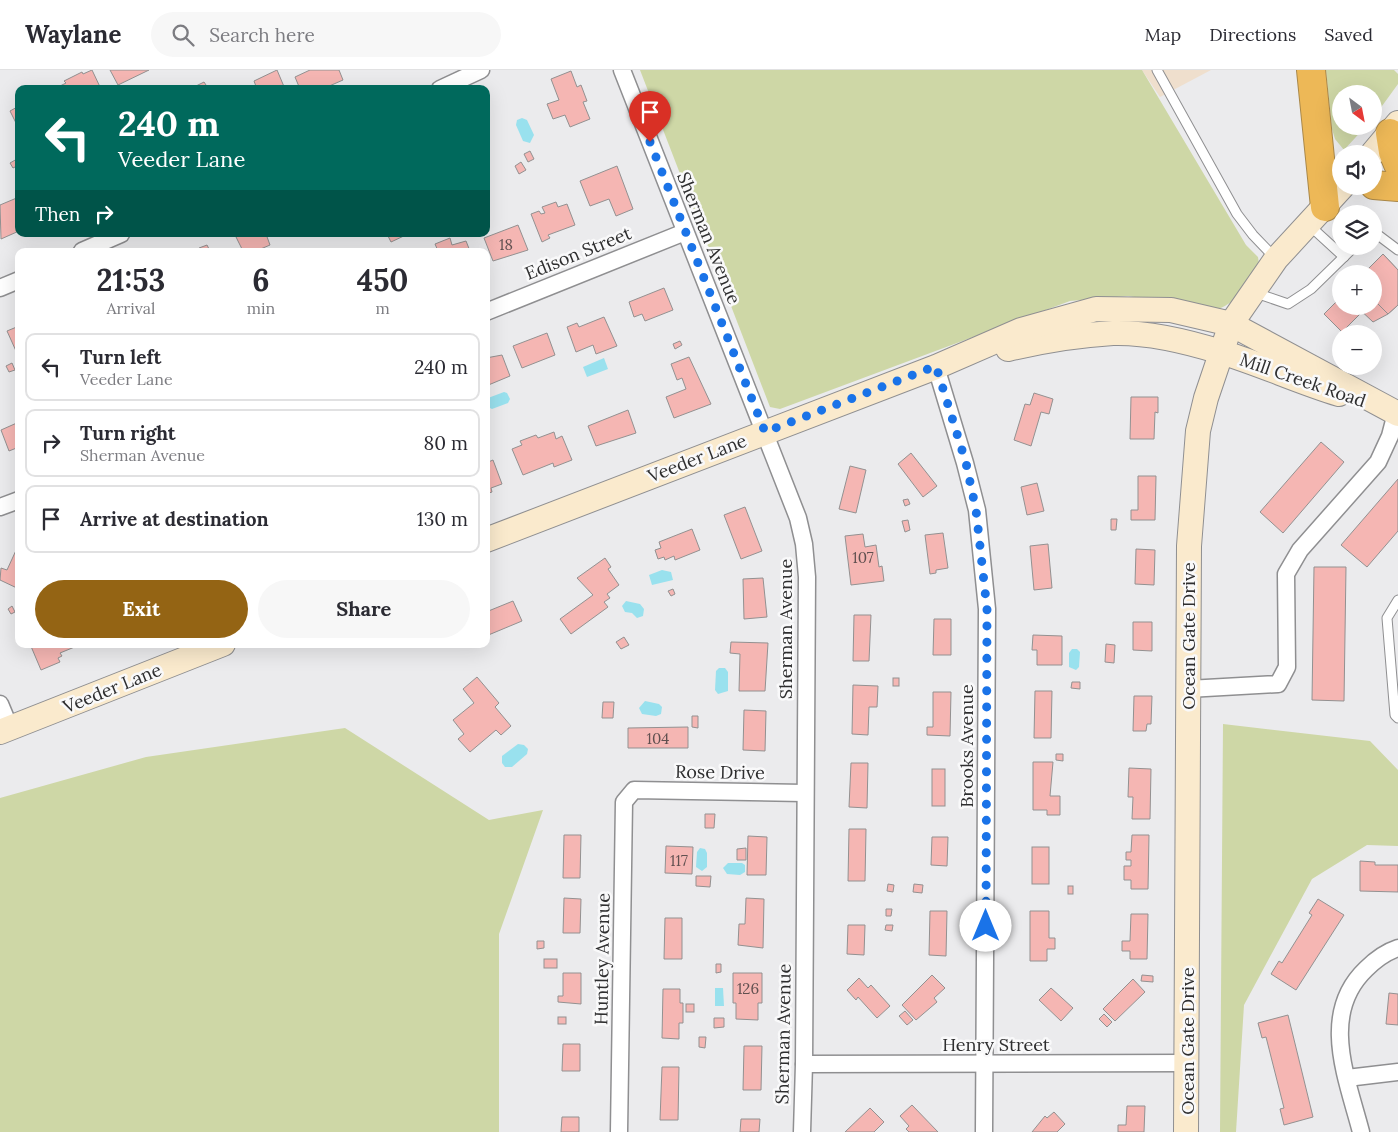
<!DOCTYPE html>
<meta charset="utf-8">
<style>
:root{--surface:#fff;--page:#f7f7f7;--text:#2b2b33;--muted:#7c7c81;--line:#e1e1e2;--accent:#946414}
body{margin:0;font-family:Lora,serif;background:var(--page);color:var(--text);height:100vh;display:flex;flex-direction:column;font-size:19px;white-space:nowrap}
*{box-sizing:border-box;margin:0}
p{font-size:16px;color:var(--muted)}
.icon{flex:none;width:28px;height:28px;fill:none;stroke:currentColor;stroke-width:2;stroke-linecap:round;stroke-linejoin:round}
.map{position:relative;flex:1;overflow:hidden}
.sheet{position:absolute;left:15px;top:178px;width:475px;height:400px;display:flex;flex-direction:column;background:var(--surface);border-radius:10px;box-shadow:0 5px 20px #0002}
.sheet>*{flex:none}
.guide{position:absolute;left:15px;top:15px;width:475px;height:152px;border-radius:10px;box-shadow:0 5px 20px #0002;background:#00695c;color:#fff;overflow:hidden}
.needle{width:32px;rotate:148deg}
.buttons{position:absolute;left:1332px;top:15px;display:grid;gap:10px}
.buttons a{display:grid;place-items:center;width:50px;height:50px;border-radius:50%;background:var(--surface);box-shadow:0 5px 20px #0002;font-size:25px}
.pin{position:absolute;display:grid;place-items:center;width:42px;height:42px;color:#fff;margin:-51px -21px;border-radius:50% 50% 50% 0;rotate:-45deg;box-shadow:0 0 5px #0007}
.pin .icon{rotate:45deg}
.me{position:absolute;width:55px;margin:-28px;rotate:0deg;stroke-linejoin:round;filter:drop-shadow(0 0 4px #0008)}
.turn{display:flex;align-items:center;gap:18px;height:105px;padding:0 20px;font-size:22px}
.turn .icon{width:65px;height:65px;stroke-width:2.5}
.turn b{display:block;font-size:35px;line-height:42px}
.then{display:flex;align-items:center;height:48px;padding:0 20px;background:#0003;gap:10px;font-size:19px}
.eta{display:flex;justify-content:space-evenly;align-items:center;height:85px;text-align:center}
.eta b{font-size:30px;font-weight:700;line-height:35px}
.cta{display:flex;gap:10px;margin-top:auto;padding:10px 20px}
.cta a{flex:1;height:58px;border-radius:30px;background:var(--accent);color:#fff;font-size:20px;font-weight:700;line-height:58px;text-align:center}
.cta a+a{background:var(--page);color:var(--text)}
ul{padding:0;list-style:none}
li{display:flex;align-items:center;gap:15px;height:68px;margin:0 10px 8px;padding:0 10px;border:2px solid var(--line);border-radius:10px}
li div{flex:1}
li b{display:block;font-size:19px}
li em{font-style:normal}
header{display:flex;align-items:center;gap:30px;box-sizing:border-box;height:70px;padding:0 25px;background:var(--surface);border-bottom:1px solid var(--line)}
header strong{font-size:24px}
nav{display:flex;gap:28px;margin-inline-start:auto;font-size:18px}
.search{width:350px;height:45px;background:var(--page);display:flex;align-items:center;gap:12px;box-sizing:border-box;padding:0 18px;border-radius:28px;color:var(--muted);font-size:19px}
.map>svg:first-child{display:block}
.commercial{fill:#efdfcd}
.green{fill:#ced7a6}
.water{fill:#99e1ee}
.building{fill:#f5b6b3;stroke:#939191}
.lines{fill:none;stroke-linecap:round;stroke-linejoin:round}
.lane-casing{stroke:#8f8f91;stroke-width:11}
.street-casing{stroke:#8f8f91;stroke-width:19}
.secondary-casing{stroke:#8f8f91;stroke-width:26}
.highway-casing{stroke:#aa8849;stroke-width:30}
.lane{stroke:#fff;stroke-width:9}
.street{stroke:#fff;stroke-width:16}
.secondary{stroke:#faeacd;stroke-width:24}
.highway{stroke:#edb857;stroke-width:28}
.route{stroke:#1a73e8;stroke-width:9;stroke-dasharray:0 16.2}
.labels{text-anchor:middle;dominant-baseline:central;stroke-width:5;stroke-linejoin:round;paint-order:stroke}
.number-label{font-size:15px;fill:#605050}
.street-label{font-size:18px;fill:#2e2e2f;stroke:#f9f9fa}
</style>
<header>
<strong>Waylane</strong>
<div class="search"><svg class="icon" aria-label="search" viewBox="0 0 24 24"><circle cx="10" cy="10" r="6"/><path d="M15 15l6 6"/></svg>Search here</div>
<nav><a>Map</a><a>Directions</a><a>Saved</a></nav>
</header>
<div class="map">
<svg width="1398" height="1062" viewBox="0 0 1398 1062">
<rect width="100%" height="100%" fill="#ebebed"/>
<path class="commercial" d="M1142,0H1211L1160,27Z"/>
<g class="green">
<path d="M640,0H1142L1246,175L1258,187L1259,194C1246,213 1237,236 1213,240L1128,226L1070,231L780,339L770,337Z"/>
<path d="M1326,0H1394L1398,4V14L1374,47V24H1341V56H1366L1344,80L1335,69L1332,59Z"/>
<path d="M1223,654L1370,671L1398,700V776L1367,775L1312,809L1244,935L1236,1062H1220Z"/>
<path d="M345,658L489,750L543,740L499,864V1062H0V728L146,687Z"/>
</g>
<g class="water">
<path d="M522,48L527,50L534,65L530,73L523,71L516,55L517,50Z"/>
<path d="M604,288L608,299L587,307L583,297Z"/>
<path d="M504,322L507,323L510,329L508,333L492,339L488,337V328Z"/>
<path d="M662,500L671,502L673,510L652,515L649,505Z"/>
<path d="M626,531L640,534L644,539L643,546L637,548L632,543L625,542L622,536Z"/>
<path d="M1072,579H1077L1080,582L1079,597L1076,600L1069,597V583Z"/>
<path d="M719,598H725L728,602V621L718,624L715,620L716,601Z"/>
<path d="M645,631L659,634L662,637L661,644L656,646L642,644L639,638Z"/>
<path d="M518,674L524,675L528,679L527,684L512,697H505L502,693V686Z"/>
<path d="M700,778L705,779L707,783V797L702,801L696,797L697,782Z"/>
<path d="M728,793H742L745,795V802L740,805L727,804L723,798Z"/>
<path d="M715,918H723L724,936H715Z"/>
</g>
<g class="building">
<path d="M92,0L101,19H59L58,17L66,13L64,11L82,2L83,4Z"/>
<path d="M110,0H149L118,15Z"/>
<path d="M277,0L285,19H257L254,11Z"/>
<path d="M310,0H339L343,10L327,17L328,19H300L295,7Z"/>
<path d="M571,1L577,17L581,15L587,31L583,32L590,49L570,57L565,45L553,49L547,34L559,30L551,9Z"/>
<path d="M204,12L208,18L198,19L196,16Z"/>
<path d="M19,36V59L10,41Z"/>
<path d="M530,81L534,89L528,92L524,84Z"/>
<path d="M17,89L19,95L13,98L10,93Z"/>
<path d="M521,92L526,100L519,104L515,96Z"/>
<path d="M617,96L633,139L616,146L609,129L590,136L580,111Z"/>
<path d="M19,127V161L1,169L0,135Z"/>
<path d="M556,132L558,137L567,134L575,155L548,165L550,168L542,172L531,144L539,141L541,144L545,143L542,137Z"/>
<path d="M518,155L528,180L493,191L484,168Z"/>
<path d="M243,164H266L270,175L256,181H243L236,167Z"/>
<path d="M393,164H408L391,172L388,166Z"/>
<path d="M450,168L452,175L466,171L470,181H438L435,174Z"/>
<path d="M207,175L210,181H201L199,178Z"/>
<path d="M1383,184L1398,200V235L1388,244L1374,230V204H1363Z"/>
<path d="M1383,184L1398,200V235L1388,244L1374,230V204H1363Z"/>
<path d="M664,218L673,240L645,251L642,244L634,247L629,232Z"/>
<path d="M1341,227V236H1356L1362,242L1342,262L1324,244Z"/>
<path d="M1374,230L1388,244L1373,252L1356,236H1374Z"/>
<path d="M604,247L617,276L596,284L593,275L576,282L567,257L577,253L579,257Z"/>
<path d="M19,256V280L16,281L7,261Z"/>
<path d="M547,263L555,285L522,298L513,276Z"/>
<path d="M680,271L682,275L675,279L673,274Z"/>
<path d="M502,285L510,306L486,316V288Z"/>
<path d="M689,287L711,334L674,348L666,327L686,319L682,308L677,310L671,294Z"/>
<path d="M12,293L15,300L9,302L6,296Z"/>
<path d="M1034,323L1053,329L1049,344L1041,342L1031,376L1014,370L1025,334L1030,335Z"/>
<path d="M1131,327H1158V343L1155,342L1154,369H1130Z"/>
<path d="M628,340L636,363L596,376L588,356Z"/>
<path d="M19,352V377L9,381L1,360Z"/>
<path d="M554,362L556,369L562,366L572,390L554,397L553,393L523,405L512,379L522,375L520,371L536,365L538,368Z"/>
<path d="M1321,372L1344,392L1283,463L1260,442Z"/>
<path d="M911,383L937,416L923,427L898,394Z"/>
<path d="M493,390L502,414L491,418L492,422L486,424V393Z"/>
<path d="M850,396L866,400L856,443L839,439Z"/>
<path d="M1138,406H1156L1155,450H1131V440H1138Z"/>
<path d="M1398,409V461L1367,497L1341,475Z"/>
<path d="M1037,413L1044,441L1027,445L1021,417Z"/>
<path d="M908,429L910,434L905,436L903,430Z"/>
<path d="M745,437L762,481L741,489L724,445Z"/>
<path d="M1111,449H1117L1116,460H1111Z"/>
<path d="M908,450L910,460L905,462L902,451Z"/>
<path d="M692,459L700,480L675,490L674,486L665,490L664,487L658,489L655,480L661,478L659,472Z"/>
<path d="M943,463L948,498L936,500V503L930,504L925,465Z"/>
<path d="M863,464L865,477L876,475L879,497L882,496L884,511L851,515L845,466Z"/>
<path d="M1048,474L1052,518L1034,520L1030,476Z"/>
<path d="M18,476H19V519L0,510L1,498L7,500Z"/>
<path d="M1136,479L1155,480L1154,515L1135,514Z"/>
<path d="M605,488L611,497L608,499L619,515L607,524L610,528L604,532L608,537L571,564L560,549L593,525L577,508Z"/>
<path d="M1314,497H1346L1344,631L1312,630Z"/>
<path d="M763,508L767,547L744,549L743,509Z"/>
<path d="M673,519L675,524L671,526L668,521Z"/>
<path d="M513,531L522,551L486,566V542Z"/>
<path d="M12,536L15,542L11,544L8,539Z"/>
<path d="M854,545H871L869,591H853Z"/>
<path d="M934,549H951V585H933Z"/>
<path d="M1133,552H1152V581L1133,580Z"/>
<path d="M1033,565L1062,566V595H1037V580H1032Z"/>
<path d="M624,567L629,575L621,579L616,572Z"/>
<path d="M731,572L768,573L765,621H739L740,584L730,583Z"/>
<path d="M30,574H76L77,576L60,583L62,586L58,588L60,592L41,600Z"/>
<path d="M1106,574L1115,575L1114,593L1105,592Z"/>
<path d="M477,607L499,633L495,637L511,656L501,665L496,660L470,682L458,669L464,664L453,650L474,633L463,619Z"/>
<rect x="893" y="608" width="6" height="8"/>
<path d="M1072,612H1080V619L1071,618Z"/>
<path d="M853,615L878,616L877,637H869L868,665L852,664Z"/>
<path d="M1035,621H1052L1051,668H1034Z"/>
<path d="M933,622H951L950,666L927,665V657H933Z"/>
<path d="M1134,626H1152L1151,654H1147L1146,661H1133Z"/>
<path d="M603,632H614L613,648H602Z"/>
<path d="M744,640L766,641L765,681L743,680Z"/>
<path d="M692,646H698V658L692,657Z"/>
<path d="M688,657V678H628V658Z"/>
<path d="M1056,684H1063V691L1056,690Z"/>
<path d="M1033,692H1053L1050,726H1060V745H1047V740H1033Z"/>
<path d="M851,693H868L867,738L849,737Z"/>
<path d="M1129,698L1151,699L1150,749H1132L1133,727H1128Z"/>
<rect x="932" y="699" width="13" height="37"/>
<path d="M705,744H715L714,758H705Z"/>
<path d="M849,759H866L865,811H848Z"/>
<path d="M564,765H581L580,808H563Z"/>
<path d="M1132,765H1149L1148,819H1131V810H1124V796H1131V790H1126V782H1131Z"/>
<path d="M748,766L767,767L766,805H747Z"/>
<path d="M932,767H948L947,796L931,795Z"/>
<path d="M666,776L693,777L692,804L665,803Z"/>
<rect x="1032" y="777" width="17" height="37"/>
<path d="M746,778V790H737V779Z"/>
<path d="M1360,791L1375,792V795H1398V822L1360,821Z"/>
<path d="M696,806H711L710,817L696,816Z"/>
<path d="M888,814L894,815L893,822L887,821Z"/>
<path d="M914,814L923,815L922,823L913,822Z"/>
<rect x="1068" y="816" width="5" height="8"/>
<path d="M564,828L581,829L580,863H563Z"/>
<path d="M746,828L764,829L763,878L738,875L739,854H745Z"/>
<path d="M1318,829L1344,845L1296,920L1271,904L1279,891L1282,893L1312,845L1309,843Z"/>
<path d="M886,839H892L891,846H886Z"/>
<path d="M930,841H947L946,886L929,885Z"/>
<path d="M1030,841H1049V868H1055V879H1047V891H1030Z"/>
<path d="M1131,844H1148L1147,889H1130V881H1122V871H1130Z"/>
<path d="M665,848H682V889H664Z"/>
<path d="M848,855H865L864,885L847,884Z"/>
<path d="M886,855H893L892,861L885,860Z"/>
<path d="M537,871H544V878L537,879Z"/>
<rect x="544" y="889" width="13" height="9"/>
<path d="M716,894H721V902L716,903Z"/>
<path d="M563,903H581V934L558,932V926H563Z"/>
<path d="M733,903H762V933H758V950L736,949V933H733Z"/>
<path d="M932,905L945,918L934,928L937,932L916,950L902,935Z"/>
<path d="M1142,905L1153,906V912L1141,911Z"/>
<path d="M859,908L868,918L871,915L890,936L877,948L858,927L856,930L847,920Z"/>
<path d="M1133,909L1145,922L1115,951L1103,939Z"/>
<path d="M1051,918L1073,938L1061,951L1039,930Z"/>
<path d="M663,919H680V933H683V953H679V969L662,968Z"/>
<path d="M1389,923L1398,924V955L1386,954Z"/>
<rect x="686" y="934" width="8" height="8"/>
<path d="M905,941L913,950L907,955L899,946Z"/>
<path d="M1104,944L1112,952L1107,957L1099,949Z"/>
<path d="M1288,945L1313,1047L1284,1055L1280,1039L1284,1038L1266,967L1262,968L1258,953Z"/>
<rect x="558" y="947" width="8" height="7"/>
<path d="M714,948H724V957L714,958Z"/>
<path d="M699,967H706L705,978L699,977Z"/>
<path d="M563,974H580V1001H562Z"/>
<path d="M744,976H762L761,1020H743Z"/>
<path d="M662,997H679L678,1050H660Z"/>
<path d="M912,1035L938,1062H909L906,1059L909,1056L900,1046Z"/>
<path d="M1127,1036H1145L1144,1062H1118V1055H1126Z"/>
<path d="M870,1038L884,1052L874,1062H845Z"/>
<path d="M1054,1042L1065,1054L1057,1062H1032L1045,1046L1047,1048Z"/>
<path d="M562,1047H579V1062H561Z"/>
<path d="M741,1049H760L759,1062H740Z"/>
</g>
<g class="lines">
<g class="lane-casing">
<g id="lane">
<path d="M1157,0L1237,144L1253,165L1276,189"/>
<path d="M1309,155L1344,187"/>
<path d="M1374,166L1378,165L1398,180"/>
<path d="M1256,223L1288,234L1311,219L1355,176"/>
<path d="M1398,530L1387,548L1395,645L1398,648"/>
</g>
</g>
<g class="street-casing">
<g id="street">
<path d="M622,0L798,448L804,474L807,507L804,994L802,1062"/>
<path d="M440,19L481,0"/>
<path d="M82,181L121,164"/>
<path d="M0,218L19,210"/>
<path d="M486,242L685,162"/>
<path d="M936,297L965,393L977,440L987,539L984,1062"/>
<path d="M0,437L19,430"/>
<path d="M1188,619L1278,614L1287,597L1286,504L1300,480L1378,392L1390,366L1396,343"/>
<path d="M0,634L10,658"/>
<path d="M804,994L1187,993"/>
<path d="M1347,1008L1398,1002"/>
<path d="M619,1062L624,732L634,720L804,723"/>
<path d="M1361,1062C1347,1008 1319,944 1366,899C1375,890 1386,882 1398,878"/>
</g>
</g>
<g class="secondary-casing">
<g id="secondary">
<path d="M1372,84L1398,53"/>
<path d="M1008,279C1042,271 1078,265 1113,263C1146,262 1189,272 1221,282C1261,294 1299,312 1339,324"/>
<path d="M486,470L936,297L1021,260L1096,239L1171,240L1231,254L1398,344"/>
<path d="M0,662L223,574"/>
<path d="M1186,1062L1189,476L1198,361L1206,328L1231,254L1276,189L1343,116"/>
</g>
</g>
<g class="highway-casing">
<g id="highway">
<path d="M1311,0L1325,137"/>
<path d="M1390,63L1393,82L1398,94"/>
<path d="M1374,115L1398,117"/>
</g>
</g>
<use href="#lane" class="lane"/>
<use href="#street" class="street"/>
<use href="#secondary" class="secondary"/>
<use href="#highway" class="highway"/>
</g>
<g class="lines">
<path class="route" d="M650,72L765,362L936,296L966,393L976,440L987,539L986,856"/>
</g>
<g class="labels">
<g class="number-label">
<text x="506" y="174">18</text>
<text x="863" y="487">107</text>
<text x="658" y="668">104</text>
<text x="679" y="790">117</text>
<text x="748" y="918">126</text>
</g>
<g class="street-label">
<text transform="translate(709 168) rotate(68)">Sherman Avenue</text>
<text transform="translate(578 183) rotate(-22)">Edison Street</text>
<text transform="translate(1303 310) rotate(19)">Mill Creek Road</text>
<text transform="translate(697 388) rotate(-21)">Veeder Lane</text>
<text transform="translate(785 559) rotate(-90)">Sherman Avenue</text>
<text transform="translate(1188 566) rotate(-90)">Ocean Gate Drive</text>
<text transform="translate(112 618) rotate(-22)">Veeder Lane</text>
<text transform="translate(966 676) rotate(-90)">Brooks Avenue</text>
<text transform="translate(720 702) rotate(1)">Rose Drive</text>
<text transform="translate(602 889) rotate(-89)">Huntley Avenue</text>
<text transform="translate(783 964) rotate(-89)">Sherman Avenue</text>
<text transform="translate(1187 971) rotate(-90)">Ocean Gate Drive</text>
<text x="996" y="974">Henry Street</text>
</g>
</g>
</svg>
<div class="buttons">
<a><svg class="needle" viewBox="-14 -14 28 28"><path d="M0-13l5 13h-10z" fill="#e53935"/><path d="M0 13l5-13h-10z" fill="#7c7c81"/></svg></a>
<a><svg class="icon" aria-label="sound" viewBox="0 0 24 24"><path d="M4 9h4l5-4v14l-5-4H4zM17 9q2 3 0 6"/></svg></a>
<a><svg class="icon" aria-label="layers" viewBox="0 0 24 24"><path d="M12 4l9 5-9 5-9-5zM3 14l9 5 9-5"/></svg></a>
<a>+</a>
<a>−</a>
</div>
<div class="pin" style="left:650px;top:72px;background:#d93025"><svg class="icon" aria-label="arrive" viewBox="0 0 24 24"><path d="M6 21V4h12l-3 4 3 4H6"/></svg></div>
<svg class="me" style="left:986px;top:856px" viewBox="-20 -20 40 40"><circle r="19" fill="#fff"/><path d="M0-13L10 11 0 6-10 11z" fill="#1a73e8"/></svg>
<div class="guide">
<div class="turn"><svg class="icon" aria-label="left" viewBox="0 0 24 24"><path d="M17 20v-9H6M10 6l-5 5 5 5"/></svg><div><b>240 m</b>Veeder Lane</div></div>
<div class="then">Then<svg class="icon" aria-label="right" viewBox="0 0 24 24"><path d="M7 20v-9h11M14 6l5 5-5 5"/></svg></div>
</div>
<section class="sheet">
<div class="eta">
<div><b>21:53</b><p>Arrival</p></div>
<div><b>6</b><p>min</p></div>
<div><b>450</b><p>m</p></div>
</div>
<ul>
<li><svg class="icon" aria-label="left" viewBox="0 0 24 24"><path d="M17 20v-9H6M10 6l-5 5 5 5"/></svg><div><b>Turn left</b><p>Veeder Lane</p></div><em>240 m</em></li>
<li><svg class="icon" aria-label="right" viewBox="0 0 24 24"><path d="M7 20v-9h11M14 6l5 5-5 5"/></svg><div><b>Turn right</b><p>Sherman Avenue</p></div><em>80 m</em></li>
<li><svg class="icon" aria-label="arrive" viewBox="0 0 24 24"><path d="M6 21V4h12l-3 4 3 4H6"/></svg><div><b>Arrive at destination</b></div><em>130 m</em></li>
</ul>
<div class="cta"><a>Exit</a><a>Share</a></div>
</section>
</div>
